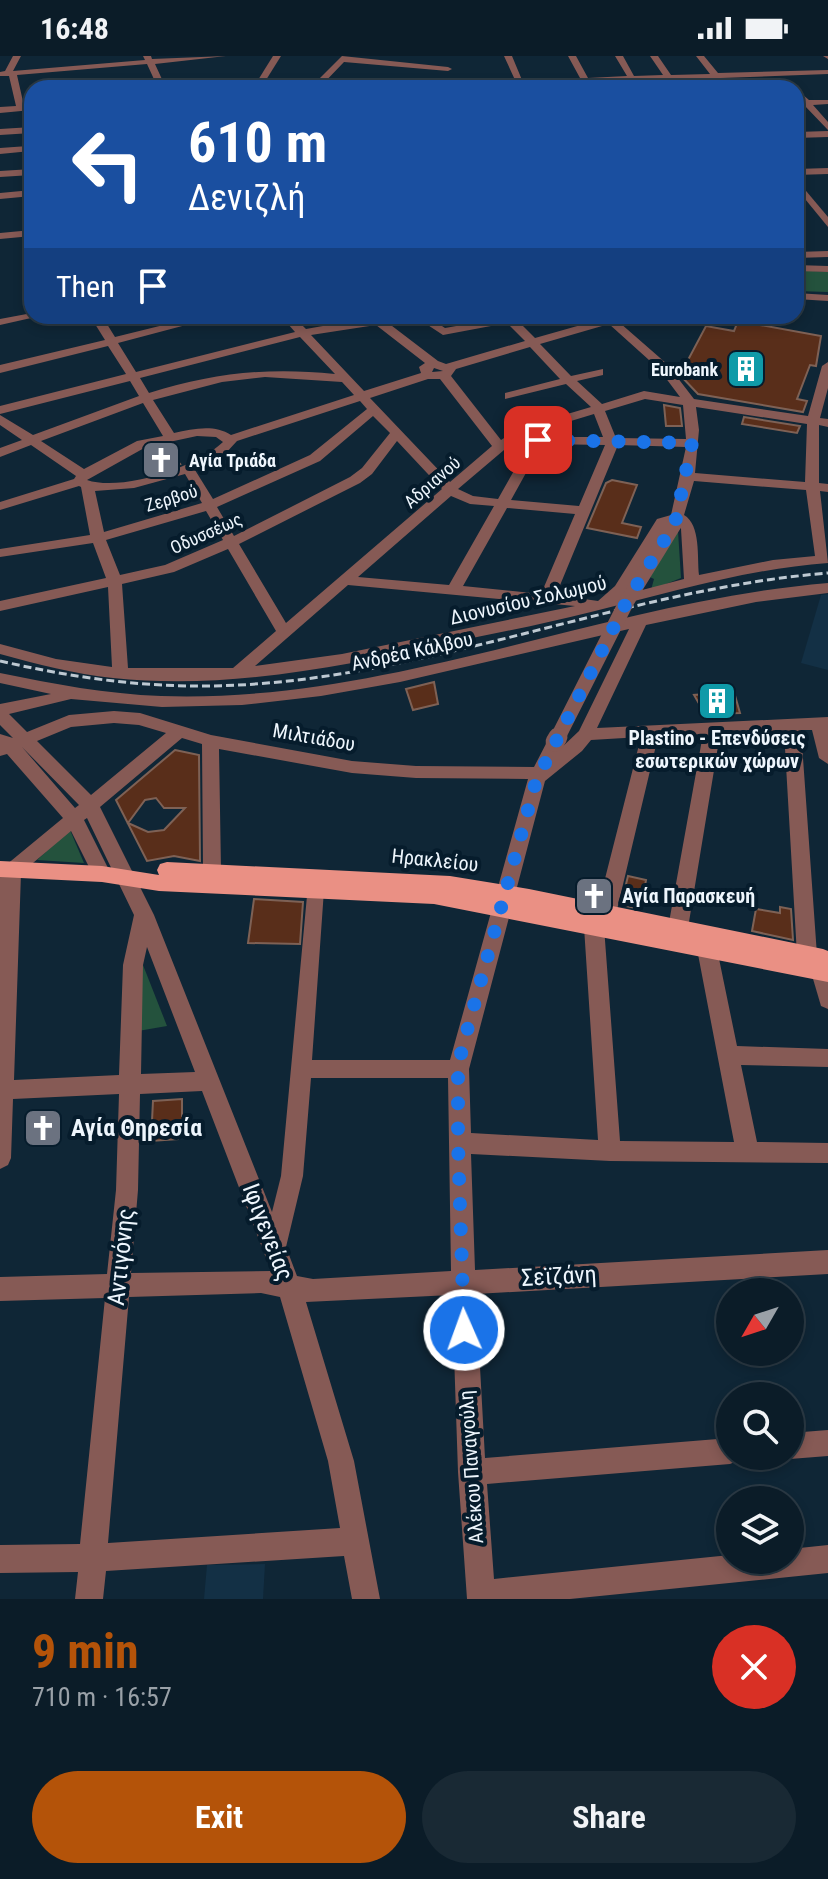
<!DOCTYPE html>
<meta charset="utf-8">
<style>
:root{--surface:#0b1c28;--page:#192934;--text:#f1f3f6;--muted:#9aa1a8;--line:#2b3a45;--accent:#b45309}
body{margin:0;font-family:"Roboto Condensed",sans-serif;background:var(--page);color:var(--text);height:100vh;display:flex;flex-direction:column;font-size:30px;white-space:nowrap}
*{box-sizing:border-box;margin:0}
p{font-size:26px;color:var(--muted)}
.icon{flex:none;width:44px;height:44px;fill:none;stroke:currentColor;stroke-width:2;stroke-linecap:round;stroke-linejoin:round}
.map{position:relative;height:1543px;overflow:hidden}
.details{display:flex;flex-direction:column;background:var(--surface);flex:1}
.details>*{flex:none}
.top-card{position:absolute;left:24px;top:24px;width:780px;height:244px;border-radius:24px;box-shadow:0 4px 12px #0003,0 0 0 2px var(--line);background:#1a4fa0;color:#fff;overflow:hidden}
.needle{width:52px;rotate:231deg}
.controls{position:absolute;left:716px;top:1222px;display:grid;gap:16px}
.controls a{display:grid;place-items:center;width:88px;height:88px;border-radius:50%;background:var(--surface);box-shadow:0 4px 12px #0003,0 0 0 2px var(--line);font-size:40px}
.pin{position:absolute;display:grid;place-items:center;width:68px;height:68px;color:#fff;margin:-34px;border-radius:16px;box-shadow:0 4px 12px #0006}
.me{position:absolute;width:88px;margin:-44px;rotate:358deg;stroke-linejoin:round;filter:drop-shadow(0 0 6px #0008)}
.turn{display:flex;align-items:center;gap:28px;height:168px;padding:0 32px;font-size:36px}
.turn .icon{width:104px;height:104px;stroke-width:2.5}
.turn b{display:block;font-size:56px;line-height:68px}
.then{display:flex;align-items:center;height:76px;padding:0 32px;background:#0003;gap:16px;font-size:30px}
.round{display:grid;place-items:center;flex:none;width:84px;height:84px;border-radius:42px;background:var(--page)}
.headline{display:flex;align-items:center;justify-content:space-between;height:136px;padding:0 32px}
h1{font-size:48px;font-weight:700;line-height:60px;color:var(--accent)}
.button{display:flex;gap:16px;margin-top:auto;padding:16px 32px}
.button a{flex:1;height:92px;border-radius:48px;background:var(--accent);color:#fff;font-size:32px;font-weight:700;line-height:92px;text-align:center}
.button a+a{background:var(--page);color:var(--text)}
.status{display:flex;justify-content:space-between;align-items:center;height:56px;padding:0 40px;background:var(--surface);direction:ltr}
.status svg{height:22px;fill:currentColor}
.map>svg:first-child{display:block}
.built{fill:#133045}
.green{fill:#24523d}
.building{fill:#592e1a;stroke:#7e6155;stroke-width:2;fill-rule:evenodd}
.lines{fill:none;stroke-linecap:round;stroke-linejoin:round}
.minor{fill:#865a55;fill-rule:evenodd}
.major{fill:#ea9084;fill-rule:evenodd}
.rail{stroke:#bec9d2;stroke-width:3;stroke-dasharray:8 4;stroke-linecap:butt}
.minor-bridge-far1{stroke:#865a55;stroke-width:15}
.minor-bridge{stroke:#865a55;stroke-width:19}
.route{stroke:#1a73e8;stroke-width:14;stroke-dasharray:0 25.2}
.labels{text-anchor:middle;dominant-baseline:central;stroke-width:8;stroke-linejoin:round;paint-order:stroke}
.far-poi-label{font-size:18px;font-weight:bold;fill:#eef6fd;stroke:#061c2c;text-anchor:end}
.far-street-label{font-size:18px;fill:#eef6fd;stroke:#061c2c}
.street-label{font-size:20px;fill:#eef6fd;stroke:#061c2c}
.poi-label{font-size:20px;font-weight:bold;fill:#eef6fd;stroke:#061c2c}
.near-poi-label{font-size:24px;font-weight:bold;fill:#eef6fd;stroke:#061c2c;text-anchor:start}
.near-street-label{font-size:24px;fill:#eef6fd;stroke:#061c2c}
</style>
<div class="status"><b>16:48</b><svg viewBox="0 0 49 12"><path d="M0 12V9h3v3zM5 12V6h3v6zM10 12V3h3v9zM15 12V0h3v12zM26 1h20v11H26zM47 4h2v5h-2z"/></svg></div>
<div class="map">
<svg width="828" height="1543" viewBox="0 0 828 1543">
<rect width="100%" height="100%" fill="#0f2636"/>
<g class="built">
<path d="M828,538V614L801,607L821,539Z"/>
<path d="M265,1508L263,1543H204L207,1509Z"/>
</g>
<g class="green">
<path d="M796,214L828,216V236L796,235Z"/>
<path d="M678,475L681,522L651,534L654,523L650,521Z"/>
<path d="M70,774L84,807L37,804Z"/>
<path d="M141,904L167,970L138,975Z"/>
</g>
<g class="building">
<path d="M738,265L821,280L816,310L810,309L797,343L807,345L803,356L698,338L680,319L706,270L734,275Z"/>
<path d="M664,349L680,352L682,370H666Z"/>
<path d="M744,361L800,370L797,377L742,368Z"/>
<path d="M167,393L180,408L155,415L147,397Z"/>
<path d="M612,424L637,429L622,467L641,471L637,482L587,472L606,427Z"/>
<path d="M434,626L438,648L413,654L406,633Z"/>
<path d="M734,636L740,657L705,658L694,639Z"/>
<path d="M175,694L199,699L200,805L174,800L147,805L116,744ZM156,742L164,752H185L164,774L148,776L128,767L145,744Z"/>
<path d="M628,820L646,824L641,853L621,849Z"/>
<path d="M254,843L303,846L300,888L248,887Z"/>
<path d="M780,851L791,853L793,884L752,875L756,853L780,857Z"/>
<path d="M182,1043V1060H189L188,1071L178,1072V1083L151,1085L153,1045Z"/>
</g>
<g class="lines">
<g class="minor">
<path d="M13,0H21L13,15L145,4L143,0H151L152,3L226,0L155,8L166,32H158L147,8L17,19L24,50H32V54L0,57V51L16,50L9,20H0V16L5,15Z"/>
<path d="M273,0H281L261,32H253Z"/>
<path d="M342,0L448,11L452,13L448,15L344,6L319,32H310Z"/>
<path d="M504,0H512L522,24L580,22L568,0H576L588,22L627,20L615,0H623L634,20L663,19L650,0H658L671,19L710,18L696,0H704L718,17L828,14V18L721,22L729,32H721L713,22L591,26L592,29L588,31L583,27L525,29L526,32H518L517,29L343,32L515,24Z"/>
<path d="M823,0H828V3Z"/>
<path d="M796,33L809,44H828V48L813,49L828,66V74L804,49H796V45L800,44L796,40Z"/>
<path d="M32,71V77L0,79V73Z"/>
<path d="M828,75V81L796,82V76Z"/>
<path d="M28,90L31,95L0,98V92Z"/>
<path d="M828,112V118L796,119V113Z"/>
<path d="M32,113V119L0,121V115Z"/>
<path d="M796,123L828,161V171L796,132Z"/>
<path d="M32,134V140L0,143V137Z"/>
<path d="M32,174V180L0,183V177Z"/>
<path d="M828,195V201L796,202V196Z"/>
<path d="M796,209L828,210V216L796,215Z"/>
<path d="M796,237L828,239V245L796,243Z"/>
<path d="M32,257V260H40L0,269V263Z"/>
<path d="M90,260H102L115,281L200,260H220L118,287L136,316L295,276L281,260H293L306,273L379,260L438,305L446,308L525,285L507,267L443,279L414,260H427L445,272L513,260L535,282L602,263L599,260H612L667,308L694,343L808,360L822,310L828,306V332L820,362L828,363V371L819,369V427L828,428V436L820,435L828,507C746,513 670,537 591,556C544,568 496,577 449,587C339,611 226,634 113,622C74,618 37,608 0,598V588L56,603L112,611L108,531L0,555V545L106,522L93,487L0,501V493L90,479L81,431L79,430L0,454V446L74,423L76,420L31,389L0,401V392L22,384L0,369V359L33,379L139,340L130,325L0,358V350L126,318L108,290L0,317V309L105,284ZM609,268L659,313L680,341L644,335L602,348L577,325L603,319V313L571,320L540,288ZM376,269L425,307L419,311L421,317L364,335L311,279ZM300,281L335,318C268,311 214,317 149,337L140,322ZM530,291L560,323L505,337V343L566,328L591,351L520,372L501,384L451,320L456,313ZM434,312L443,315L432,316ZM265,321L342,326L354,339L231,379C214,368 193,373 174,377L153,344L222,326ZM428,323H440L492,390L450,426L370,342ZM645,343L683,349L686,383L616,382L605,355ZM360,345L367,353L310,399L213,443L195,414L225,398L237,385ZM143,347L163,380L137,385L84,413L41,385ZM696,351L807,368L805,426L695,417L699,374ZM594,358L603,381H533L498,443L473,440L458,433L504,394L528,378ZM373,360L390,377L362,412L350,421L234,480L217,451L320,405ZM197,380L216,381L223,386C197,411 122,436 87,424L146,391ZM397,385L442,433L286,567L239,488L360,427L372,418ZM542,388L605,389L579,450L511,444ZM618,389L686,391L671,459L657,463L615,530L598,545L556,539ZM185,418L202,447L104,476L95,435L134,432ZM694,425L806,434L815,500L773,504L699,519C697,501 701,469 684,459ZM451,440L470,448L494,450L449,529L358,521ZM507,452L575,458L541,538L463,530ZM206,455L223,484L165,509L120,519L106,484ZM667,469L680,470L681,473L684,523L623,539ZM228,493L276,575L233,612H128L122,528L174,516ZM348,529L575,550L342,598L255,610Z"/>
<path d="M828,527V537L756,546L646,569L597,672L828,661V708L819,702L812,674H801L817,899L814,905L807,907L800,905L797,899L784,675L720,678L688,872L685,878L678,880L671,878L668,872L703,678L658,681L616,858L613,863L606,866L599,863L596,858L641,681L591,684L582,695L545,725L469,1013L471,1077L598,1084L584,871L587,865L594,863L601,865L604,871L620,1085L734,1086L697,893L700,887L707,885L714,887L717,893L737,990L828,993V1011L741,1009L757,1086L828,1087V1107L610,1105L471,1098L475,1214L828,1194V1218L476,1238L485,1402L730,1382V1400H741L739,1404L730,1408L487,1428L494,1523L730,1499V1504H790V1493L828,1489V1517L570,1543H467L458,1416L452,1239L306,1246L354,1405L380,1543H352L344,1500L106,1515L103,1543H75L78,1516L0,1517V1489L80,1488L105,1242L0,1245V1221L107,1218L116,1134L119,1038L13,1043L11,1102L8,1109L0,1113V814L63,762L7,698L0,700V678L13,682L0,669V648L51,638L0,627V617C54,628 106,638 161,640C389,648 604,546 828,527ZM629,573L579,675L559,694L563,686L561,682H549L534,711L416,710L352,705L211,679L140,657L114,655L69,659L27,676L9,658L71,643L162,651L242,649L321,640L400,626ZM114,667L139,669L166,677L91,739L37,685L71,671ZM182,682L202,688L203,814L205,819H219L221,814L219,693L352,717L416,722L528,723L450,1004H312L324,834L322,829H308L281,1120L272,1156L154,859L100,751ZM22,691L79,749L75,752ZM87,762L134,859L123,909L119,1019L14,1024L21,817L71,775L95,823H109L111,818L84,764ZM147,891L195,1016L141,1018L143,909ZM311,1022H448L451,1215L313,1223L297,1220L286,1191L303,1120ZM202,1035L271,1215L131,1217L138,1134L140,1038ZM261,1237L280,1241L328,1405L340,1472L108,1487L129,1241Z"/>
<path d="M821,908L828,910V953L821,950L811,916L814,910Z"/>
<path d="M828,1374V1400L790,1403L782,1400H790V1377Z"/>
</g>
<path class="major" d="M0,805L102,810L159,819L157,814L160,808L167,806L450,820L529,833L823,893L828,895V926L434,848L159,835L102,826L0,821Z"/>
<path class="rail" d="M0,605C70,621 138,631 210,630C421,627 619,534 828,517"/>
<path class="minor-bridge-far1" d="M557,683L627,545L675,467"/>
<path class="minor-bridge" d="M555,686L558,681"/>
</g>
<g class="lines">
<path class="route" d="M464,1274L458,1087V1013L462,993L536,725L627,545L675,467L692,387L538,384"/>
</g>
<defs>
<g id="building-square" transform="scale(2)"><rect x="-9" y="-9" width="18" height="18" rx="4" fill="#0f9aa8" stroke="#061c2c"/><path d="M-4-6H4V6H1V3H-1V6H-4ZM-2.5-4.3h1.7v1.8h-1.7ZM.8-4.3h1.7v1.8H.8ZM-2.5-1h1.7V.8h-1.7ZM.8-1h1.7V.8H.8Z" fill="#fff"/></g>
<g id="church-square" transform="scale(2)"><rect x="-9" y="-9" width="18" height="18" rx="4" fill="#6b7280" stroke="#061c2c"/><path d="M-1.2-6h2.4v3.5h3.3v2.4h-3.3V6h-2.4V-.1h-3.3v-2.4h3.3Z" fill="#fff"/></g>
</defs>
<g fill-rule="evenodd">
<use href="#building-square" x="746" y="313"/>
<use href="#church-square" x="161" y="404"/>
<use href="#building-square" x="717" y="645"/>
<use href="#church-square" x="594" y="840"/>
<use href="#church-square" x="43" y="1072"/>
</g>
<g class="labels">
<g class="far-poi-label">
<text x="718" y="313">Eurobank</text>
<text x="189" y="404" text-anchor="start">Αγία Τριάδα</text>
</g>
<g class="far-street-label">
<text transform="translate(432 426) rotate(-41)">Αδριανού</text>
<text transform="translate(171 442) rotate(-17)">Ζερβού</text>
<text transform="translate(206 477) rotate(-24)">Οδυσσέως</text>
</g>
<g class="street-label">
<text transform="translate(528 544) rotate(-13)">Διονυσίου Σολωμού</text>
<text transform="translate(412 595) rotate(-12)">Ανδρέα Κάλβου</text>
<text transform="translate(314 681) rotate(10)">Μιλτιάδου</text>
<text transform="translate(435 804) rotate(6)">Ηρακλείου</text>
<text transform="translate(471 1411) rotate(-94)">Αλέκου Παναγούλη</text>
</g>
<g class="poi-label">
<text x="717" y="682">Plastino - Επενδύσεις<tspan x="717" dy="23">εσωτερικών χώρων</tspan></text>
<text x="622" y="840" text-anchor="start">Αγία Παρασκευή</text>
</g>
<g class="near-poi-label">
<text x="71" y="1072">Αγία Θηρεσία</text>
</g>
<g class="near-street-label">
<text transform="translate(268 1176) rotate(69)">Ιφιγενείας</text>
<text transform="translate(121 1201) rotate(-84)">Αντιγόνης</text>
<text transform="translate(559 1220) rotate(-3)">Σεϊζάνη</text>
</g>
</g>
</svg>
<div class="controls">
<a><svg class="needle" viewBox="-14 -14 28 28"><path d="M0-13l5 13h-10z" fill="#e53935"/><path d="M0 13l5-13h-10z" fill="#9aa1a8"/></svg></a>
<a><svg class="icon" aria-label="search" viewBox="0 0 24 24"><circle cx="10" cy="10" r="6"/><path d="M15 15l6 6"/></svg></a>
<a><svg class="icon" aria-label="layers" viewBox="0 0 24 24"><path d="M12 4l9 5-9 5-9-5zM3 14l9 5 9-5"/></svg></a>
</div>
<div class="pin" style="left:538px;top:384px;background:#d93025"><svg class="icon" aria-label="arrive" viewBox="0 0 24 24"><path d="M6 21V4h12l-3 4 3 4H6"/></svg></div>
<svg class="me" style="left:464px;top:1274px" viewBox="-20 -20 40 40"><circle r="17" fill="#1a73e8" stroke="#fff" stroke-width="3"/><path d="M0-11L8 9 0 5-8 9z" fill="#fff"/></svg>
<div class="top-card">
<div class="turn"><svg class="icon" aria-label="left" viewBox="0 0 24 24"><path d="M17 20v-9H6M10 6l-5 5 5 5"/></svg><div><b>610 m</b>Δενιζλή</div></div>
<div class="then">Then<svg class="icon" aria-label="arrive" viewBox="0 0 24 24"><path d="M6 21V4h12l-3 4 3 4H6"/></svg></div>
</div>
</div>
<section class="details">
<div class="headline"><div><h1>9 min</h1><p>710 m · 16:57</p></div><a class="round" style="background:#d93025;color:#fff"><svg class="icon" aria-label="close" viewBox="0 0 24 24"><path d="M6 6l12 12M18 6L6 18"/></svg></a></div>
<div class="button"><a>Exit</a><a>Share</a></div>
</section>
